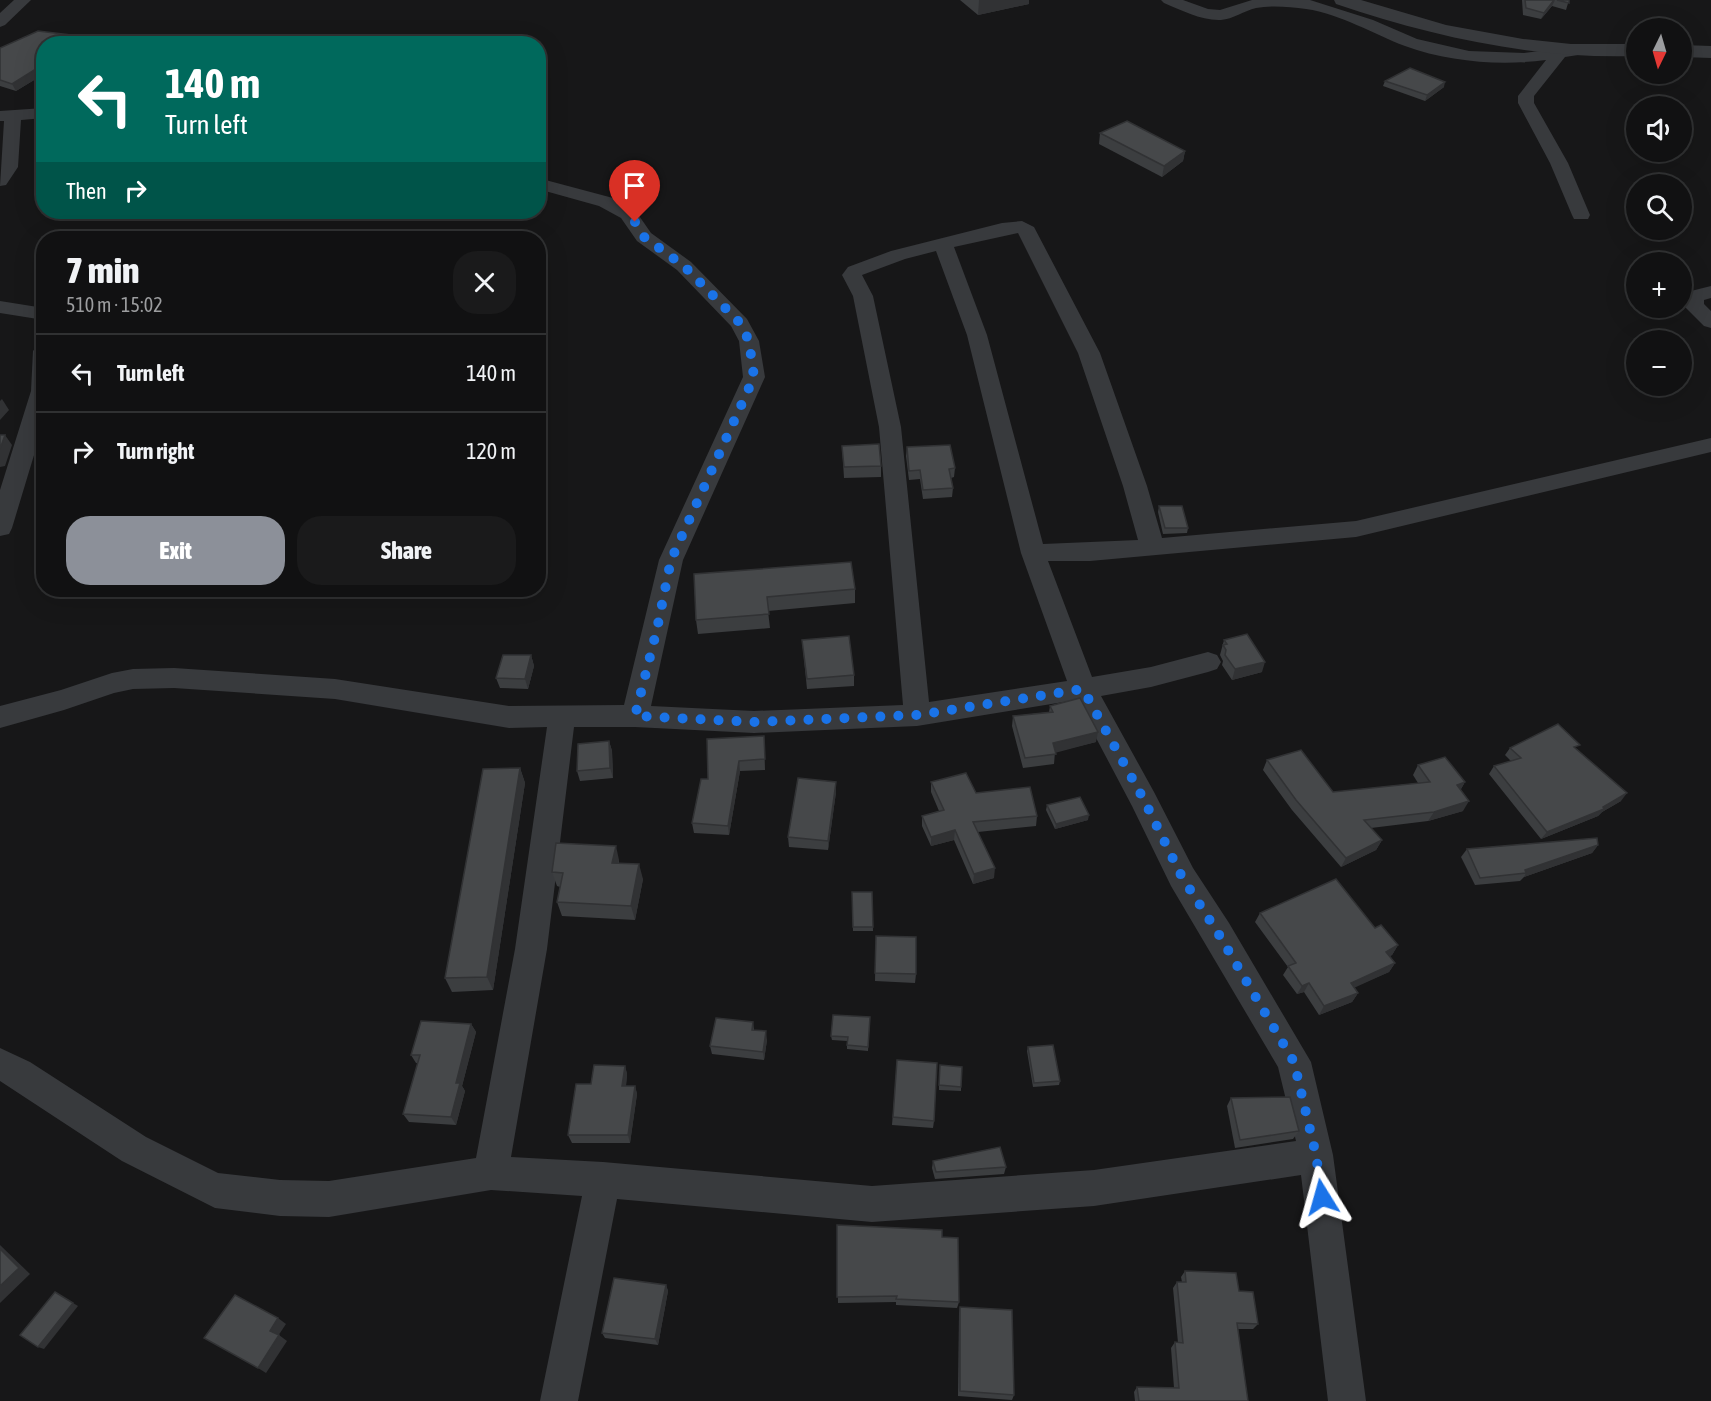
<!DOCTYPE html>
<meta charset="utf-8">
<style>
:root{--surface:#111112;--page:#1a1a1b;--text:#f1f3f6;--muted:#9c9d9f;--line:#303132;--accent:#8c9099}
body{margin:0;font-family:"Asap Condensed",sans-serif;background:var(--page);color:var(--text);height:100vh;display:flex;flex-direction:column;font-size:22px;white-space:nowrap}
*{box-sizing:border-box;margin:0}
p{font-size:20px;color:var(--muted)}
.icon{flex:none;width:33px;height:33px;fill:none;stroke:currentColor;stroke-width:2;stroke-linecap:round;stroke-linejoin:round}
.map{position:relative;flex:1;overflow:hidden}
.details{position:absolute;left:36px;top:231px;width:510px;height:366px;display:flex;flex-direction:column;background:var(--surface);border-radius:24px;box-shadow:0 6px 24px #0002,0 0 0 2px var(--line)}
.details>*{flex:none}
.top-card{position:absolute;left:36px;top:36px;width:510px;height:183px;border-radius:24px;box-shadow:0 6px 24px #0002,0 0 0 2px var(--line);background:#00695c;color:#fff;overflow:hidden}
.needle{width:39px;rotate:185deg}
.tools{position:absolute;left:1626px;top:18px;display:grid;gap:12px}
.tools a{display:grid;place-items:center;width:66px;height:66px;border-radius:50%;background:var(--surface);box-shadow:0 6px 24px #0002,0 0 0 2px var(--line);font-size:30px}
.pin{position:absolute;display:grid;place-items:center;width:51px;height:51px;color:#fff;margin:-62px -26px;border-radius:50% 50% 50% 0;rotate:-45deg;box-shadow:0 0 6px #0007}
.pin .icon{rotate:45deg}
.me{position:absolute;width:66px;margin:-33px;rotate:352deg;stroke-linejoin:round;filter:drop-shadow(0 0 4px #0008)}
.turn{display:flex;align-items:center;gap:21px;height:126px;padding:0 30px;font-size:27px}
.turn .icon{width:78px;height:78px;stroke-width:2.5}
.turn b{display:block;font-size:42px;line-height:51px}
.then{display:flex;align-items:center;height:57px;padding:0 30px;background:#0003;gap:12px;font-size:22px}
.round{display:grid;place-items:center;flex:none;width:63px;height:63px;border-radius:24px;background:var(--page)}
.head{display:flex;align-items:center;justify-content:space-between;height:102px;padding:0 30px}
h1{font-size:36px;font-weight:800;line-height:45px}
.button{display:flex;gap:12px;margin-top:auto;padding:12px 30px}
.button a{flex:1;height:69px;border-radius:24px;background:var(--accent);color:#fff;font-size:24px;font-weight:800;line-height:69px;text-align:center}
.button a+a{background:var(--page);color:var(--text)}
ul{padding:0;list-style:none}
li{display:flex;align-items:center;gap:18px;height:78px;padding:0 30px;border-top:2px solid var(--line)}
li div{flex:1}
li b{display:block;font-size:22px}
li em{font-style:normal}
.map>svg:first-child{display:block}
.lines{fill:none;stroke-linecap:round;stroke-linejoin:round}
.minor{fill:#383a3d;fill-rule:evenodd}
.tertiary{fill:#383a3d;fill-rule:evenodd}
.wall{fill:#3c3e40}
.shaded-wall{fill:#313234}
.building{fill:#46484a;stroke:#313234;stroke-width:1.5}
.route{stroke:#1a73e8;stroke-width:10;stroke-dasharray:0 18}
</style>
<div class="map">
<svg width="1711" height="1401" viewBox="0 0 1711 1401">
<rect width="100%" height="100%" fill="#171718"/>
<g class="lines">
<g class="minor">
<path d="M14,0H31L5,25L0,27V13Z"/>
<path d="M1161,0H1183L1208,9L1220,10L1252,0H1310L1373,20L1417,39L1469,51L1524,53L1585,45L1591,47L1593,50L1591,53L1565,57L1534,96V103L1568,163L1590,215L1588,219H1574L1572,215L1550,163L1518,103V96L1546,60C1500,66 1449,62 1405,46C1373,34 1341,14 1306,9C1290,7 1272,5 1256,8C1244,11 1233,19 1221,20C1202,21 1181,10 1164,3Z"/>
<path d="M44,108V118L21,120L18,167L6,185L0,186L4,121H0V111Z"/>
<path d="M538,178L613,198L635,210L651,233L691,262L747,319L759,341L765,377L683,560L651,706L754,711L903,705L879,427L853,296L842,275L848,267L891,251L1002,223L1022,221L1034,227L1100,353L1147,486L1162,538L1356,521L1711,438V452L1356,537L1090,561H1048L1092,677L1151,667L1208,652L1217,655L1221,662L1217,669L1208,672L1151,687L1101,696L1154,792L1193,868L1229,923L1311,1062L1333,1155L1366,1401H1328L1301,1175L1094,1206L872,1222L617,1199L578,1401H540L582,1196L491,1190L329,1217L280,1216L215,1208L122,1161L0,1081V1048L30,1062L146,1137L218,1173L280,1180L329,1181L476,1158L515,949L547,727L509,728L335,699L174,688L133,689L114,693L64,710L0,728V706L61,690L112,673L133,669L174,668L335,679L509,706L624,705L659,560L743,377L739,341L731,326L677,270L637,241L621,218L599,206L538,189ZM1018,233L1078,353L1123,486L1138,540L1043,544L987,335L954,247ZM936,251L967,335L1021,553L1067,681L929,702L901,427L873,296L862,275L905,259ZM1076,700L1132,806L1171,886L1278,1067L1296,1141L1094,1170L872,1186L603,1162L511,1157L547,949L574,727H635L754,733L917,726Z"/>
<path d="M1711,286V298L1704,300V304L1711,311V328L1704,326L1684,306V296L1687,292Z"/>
<path d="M0,301L44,308V320L0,313Z"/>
<path d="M44,345V422L12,528L9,534L0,536V490L31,391L33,351L37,346Z"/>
</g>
<g class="tertiary">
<path d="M1334,0H1361L1446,25L1523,39L1571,44H1636V56C1533,59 1434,37 1336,4Z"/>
<path d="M1682,45L1711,46V58L1682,57Z"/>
</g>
</g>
<g class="wall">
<path d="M960,0H1029V4L978,15Z"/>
<path d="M1522,0H1569L1566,10L1552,6L1541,19L1523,15Z"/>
<path d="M88,37L91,44H44V74L16,91L0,86V48Z"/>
<path d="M1385,81L1444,87L1425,101L1383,86Z"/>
<path d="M1100,133L1185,151L1183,161L1162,177L1099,144Z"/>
<path d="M842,446L881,466V477L844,478Z"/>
<path d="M907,447L955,468L954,477L951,478L953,488L952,497L923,499L920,479L909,480L906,456Z"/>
<path d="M1159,506L1188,528L1187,533L1163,534L1158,512Z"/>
<path d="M694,574L855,589V603L768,611L770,628L698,634L696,620Z"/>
<path d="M802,640L854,675V686L807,689Z"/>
<path d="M1224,640L1262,672L1232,680L1222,665L1223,661L1220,655Z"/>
<path d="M531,655L534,666L528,689L500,688L496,678Z"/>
<path d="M1050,706L1096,742L1055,752L1054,764L1023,768L1012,726L1013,716L1049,712Z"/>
<path d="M764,736L765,770L740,771L729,835L694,833L692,823L708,779Z"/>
<path d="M609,741L612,751L613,778L580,781L577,771Z"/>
<path d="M1510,748L1577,749L1621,801L1602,812L1598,816L1541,839L1489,774L1494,766L1511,761L1505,755Z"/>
<path d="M1267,760L1333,792L1418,783L1413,775L1418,765L1465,782L1461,789L1463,811L1428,821L1371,828L1382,840L1376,850L1341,867L1292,810L1263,770Z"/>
<path d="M520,768L525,783L493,990L452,992L445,978Z"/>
<path d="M931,782L976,793L1037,816L1036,826L978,832L994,878L973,884L954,840L931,846L922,826V816L939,811L931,792Z"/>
<path d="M836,792L828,850L789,847L788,837Z"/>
<path d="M1047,805L1088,820L1055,829L1046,810Z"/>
<path d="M1598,845L1592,853L1524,877L1520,881L1475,885L1461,857L1467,849Z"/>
<path d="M619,860V863L643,879L635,920L562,916L557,902L560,887L557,886L552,872Z"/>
<path d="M852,892H872L873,931H853Z"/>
<path d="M1260,913L1375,928L1398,945L1392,955L1390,956L1395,963L1389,972L1354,987L1358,993L1352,1002L1319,1015L1304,992L1297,994L1283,975L1288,967L1255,922Z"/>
<path d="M876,936L916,974L915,983L875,981Z"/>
<path d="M870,1017L868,1051L847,1049V1041L832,1040L831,1036Z"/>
<path d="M753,1022L754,1030L767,1040L764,1060L712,1054L710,1046Z"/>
<path d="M471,1024L476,1032L462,1086L465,1091L456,1125L409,1122L403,1114L418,1063H416L411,1055Z"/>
<path d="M1028,1047L1060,1081L1059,1085L1033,1087L1027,1051Z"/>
<path d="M897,1060L934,1121L933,1128L892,1125Z"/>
<path d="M625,1066L627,1074L626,1086H635L637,1094L630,1143H572L568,1135L591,1084Z"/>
<path d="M939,1069L961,1087V1091L939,1090Z"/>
<path d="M1231,1098L1299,1131L1293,1139L1235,1148L1227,1106Z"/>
<path d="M933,1161L1006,1167L1004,1174L935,1179L932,1168Z"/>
<path d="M837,1225L942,1237L959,1302L957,1308L896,1305V1302L838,1303Z"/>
<path d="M1185,1271L1239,1291L1258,1324L1253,1329H1238L1248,1401H1135L1134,1392L1137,1387L1174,1388L1171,1348L1175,1342L1178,1343L1173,1288L1177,1282H1182L1181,1277Z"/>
<path d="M666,1285L668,1291L658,1345L605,1338L602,1333Z"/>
<path d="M960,1307L1014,1395L1012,1400L958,1396L959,1313Z"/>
</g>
<g class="shaded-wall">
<path d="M979,0H1029V4L978,15Z"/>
<path d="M1555,0L1552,6L1541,19L1544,13Z"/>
<path d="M88,37L91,44H78Z"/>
<path d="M44,64V74L16,91L12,84Z"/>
<path d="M1445,82L1444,87L1425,101L1427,95Z"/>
<path d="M1185,151L1183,161L1162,177L1164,166Z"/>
<path d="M2,399L9,410L0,420V401Z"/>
<path d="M5,435L12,445L5,466L0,467V449Z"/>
<path d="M531,655L534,666L528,689L525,679Z"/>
<path d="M1265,662L1262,672L1232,680L1235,669Z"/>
<path d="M1098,732L1096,742L1051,754L1053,743Z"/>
<path d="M609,741L612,751L613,778L610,768Z"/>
<path d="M739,761L740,771L729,835L728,826Z"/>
<path d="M520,768L525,783L493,990L487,977Z"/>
<path d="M836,782V792L828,850V841Z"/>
<path d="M1465,782L1459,792L1457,785Z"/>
<path d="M1627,793L1621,801L1602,812L1598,816L1541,839L1547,832L1603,807Z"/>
<path d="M1469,801L1463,811L1428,821L1434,812Z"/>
<path d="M1089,815L1088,820L1055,829L1056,824Z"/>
<path d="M955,830L954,840L931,846V837Z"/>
<path d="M1382,840L1376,850L1341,867L1346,858Z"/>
<path d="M1598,845L1592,853L1524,877L1526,873L1525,870Z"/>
<path d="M616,846L619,860L616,877L612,863Z"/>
<path d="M639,864L643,879L635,920L631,906Z"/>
<path d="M995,868L994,878L973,884L974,874Z"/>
<path d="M1398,945L1392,955L1380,961L1386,952Z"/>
<path d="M1395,963L1389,972L1345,992L1351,983Z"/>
<path d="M1309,983L1304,992L1297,994L1302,986Z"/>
<path d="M1358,993L1352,1002L1319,1015L1324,1006Z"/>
<path d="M471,1024L476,1032L462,1086L465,1091L456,1125L451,1117L456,1083Z"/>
<path d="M766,1031L767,1040L764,1060L763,1052Z"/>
<path d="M625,1066L627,1074L625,1094L622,1086Z"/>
<path d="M635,1086L637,1094L630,1143L628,1135Z"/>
<path d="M0,1245L30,1274L0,1303Z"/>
<path d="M666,1285L668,1291L658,1345L655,1339Z"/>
<path d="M55,1292L78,1306L44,1349L38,1347Z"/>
<path d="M278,1318L286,1324L278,1336L270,1331Z"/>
<path d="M279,1335L287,1341L266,1373L258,1368Z"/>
</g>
<g class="building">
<path d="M1525,0H1554L1544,13L1526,8Z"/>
<path d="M1557,0H1569V3Z"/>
<path d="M38,31L88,37L78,44H44V64L12,84L0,80V48Z"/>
<path d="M1410,68L1445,82L1427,95L1385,81Z"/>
<path d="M1127,121L1185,151L1164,166L1100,133Z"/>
<path d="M0,435H5L0,449Z"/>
<path d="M879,444L881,466L844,467L842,446Z"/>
<path d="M950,445L955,468L949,469L953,488L923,490L920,470L909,471L907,447Z"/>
<path d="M1159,506H1182L1188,528H1165Z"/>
<path d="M851,562L855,589L767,597L769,614L696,620L694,574Z"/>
<path d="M1247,634L1265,662L1235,669L1225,655L1226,650L1223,645L1227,644L1224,640Z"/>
<path d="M849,636L854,675L807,679L802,640Z"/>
<path d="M503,655H531L525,679L496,678Z"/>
<path d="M1080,698L1098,732L1053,743L1056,754L1025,758L1013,716L1053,712L1050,706Z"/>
<path d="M1558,724L1580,745L1574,747L1627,793L1603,807L1604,809L1547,832L1494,766L1521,758L1510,748Z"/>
<path d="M764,736L765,759L739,761L728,826L692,823L701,779H708L707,739Z"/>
<path d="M609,741L610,768L577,771L578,744Z"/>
<path d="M1301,750L1333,792L1430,782L1418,765L1445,757L1465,782L1457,785L1469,801L1434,812L1364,820L1382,840L1346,858L1296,800L1267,760Z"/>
<path d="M520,768L487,977L445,978L483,769Z"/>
<path d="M966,773L976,793L1030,787L1037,816L973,822L995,868L974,874L955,830L931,837L922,816L944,810L931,782Z"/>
<path d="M798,778L836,782L828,841L788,837Z"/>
<path d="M1080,797L1089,815L1056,824L1047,805Z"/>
<path d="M1597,838L1598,845L1525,870L1526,873L1480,878L1467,849Z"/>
<path d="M556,843L616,846L612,863L639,864L631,906L557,902L563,873L552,872Z"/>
<path d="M1336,879L1375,928L1381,925L1398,945L1386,952L1395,963L1351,983L1358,993L1324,1006L1309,983L1302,986L1288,966L1296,963L1260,913Z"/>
<path d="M852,892H872L873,927H853Z"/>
<path d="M876,936L916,937V974L875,973Z"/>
<path d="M833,1015L870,1017L868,1047L847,1045L848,1037L831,1036Z"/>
<path d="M716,1018L753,1022L752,1030L766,1031L763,1052L710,1046Z"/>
<path d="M421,1021L471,1024L456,1083H460L451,1117L403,1114L420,1055H411Z"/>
<path d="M1053,1045L1060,1081L1034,1083L1028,1047Z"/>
<path d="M897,1060L937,1063L934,1121L893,1117Z"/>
<path d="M594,1065L625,1066L622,1086H635L628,1135H568L576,1084H591Z"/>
<path d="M940,1065L962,1067L961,1087L939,1085Z"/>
<path d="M1290,1097L1299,1131L1240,1140L1231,1098Z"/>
<path d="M1000,1147L1006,1167L936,1172L933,1161Z"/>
<path d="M837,1225L942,1230V1237L958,1238L959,1302L896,1299L897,1296L837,1297Z"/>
<path d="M0,1249L19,1268L0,1286Z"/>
<path d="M1185,1271L1236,1273L1239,1291L1253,1292L1258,1324L1237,1323L1248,1401H1139L1137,1387L1179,1388L1175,1342L1183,1343L1177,1282H1186Z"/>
<path d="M614,1278L666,1285L655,1339L602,1333Z"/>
<path d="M55,1292L73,1303L38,1347L20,1335Z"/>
<path d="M235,1295L278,1318L270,1331L279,1335L258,1368L204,1338Z"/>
<path d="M960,1307L1012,1310L1014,1395L960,1391Z"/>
</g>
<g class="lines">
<path class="route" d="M635,222L644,237L684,266L740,323L749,341L754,377L671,560L657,629L635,716L754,722L918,715L1083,689L1144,800L1182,877L1218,933L1294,1062L1316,1155L1322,1197"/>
</g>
</svg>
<div class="tools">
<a><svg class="needle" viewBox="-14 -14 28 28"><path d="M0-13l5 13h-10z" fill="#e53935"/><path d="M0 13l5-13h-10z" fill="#9c9d9f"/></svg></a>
<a><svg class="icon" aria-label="sound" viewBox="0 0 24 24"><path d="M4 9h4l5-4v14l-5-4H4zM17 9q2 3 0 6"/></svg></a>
<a><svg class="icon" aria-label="search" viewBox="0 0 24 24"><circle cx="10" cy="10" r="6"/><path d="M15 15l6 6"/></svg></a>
<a>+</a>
<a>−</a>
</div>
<div class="pin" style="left:635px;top:222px;background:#d93025"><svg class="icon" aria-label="arrive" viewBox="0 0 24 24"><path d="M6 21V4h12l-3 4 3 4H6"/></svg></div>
<svg class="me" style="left:1322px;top:1197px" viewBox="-20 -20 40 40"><path d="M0-17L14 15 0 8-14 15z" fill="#1a73e8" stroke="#fff" stroke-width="4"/></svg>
<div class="top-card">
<div class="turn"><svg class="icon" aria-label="left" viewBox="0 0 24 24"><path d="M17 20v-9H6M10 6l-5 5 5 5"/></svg><div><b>140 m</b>Turn left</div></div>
<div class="then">Then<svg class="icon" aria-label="right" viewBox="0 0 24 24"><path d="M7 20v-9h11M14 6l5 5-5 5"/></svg></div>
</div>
<section class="details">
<div class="head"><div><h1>7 min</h1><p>510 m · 15:02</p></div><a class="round"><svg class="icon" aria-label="close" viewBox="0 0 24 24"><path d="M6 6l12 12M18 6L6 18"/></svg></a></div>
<ul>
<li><svg class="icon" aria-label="left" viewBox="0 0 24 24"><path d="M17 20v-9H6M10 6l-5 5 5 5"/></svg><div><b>Turn left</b></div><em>140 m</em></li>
<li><svg class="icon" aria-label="right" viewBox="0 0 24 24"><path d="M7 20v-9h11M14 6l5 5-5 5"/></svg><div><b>Turn right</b></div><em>120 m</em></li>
</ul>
<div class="button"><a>Exit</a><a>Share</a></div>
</section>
</div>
